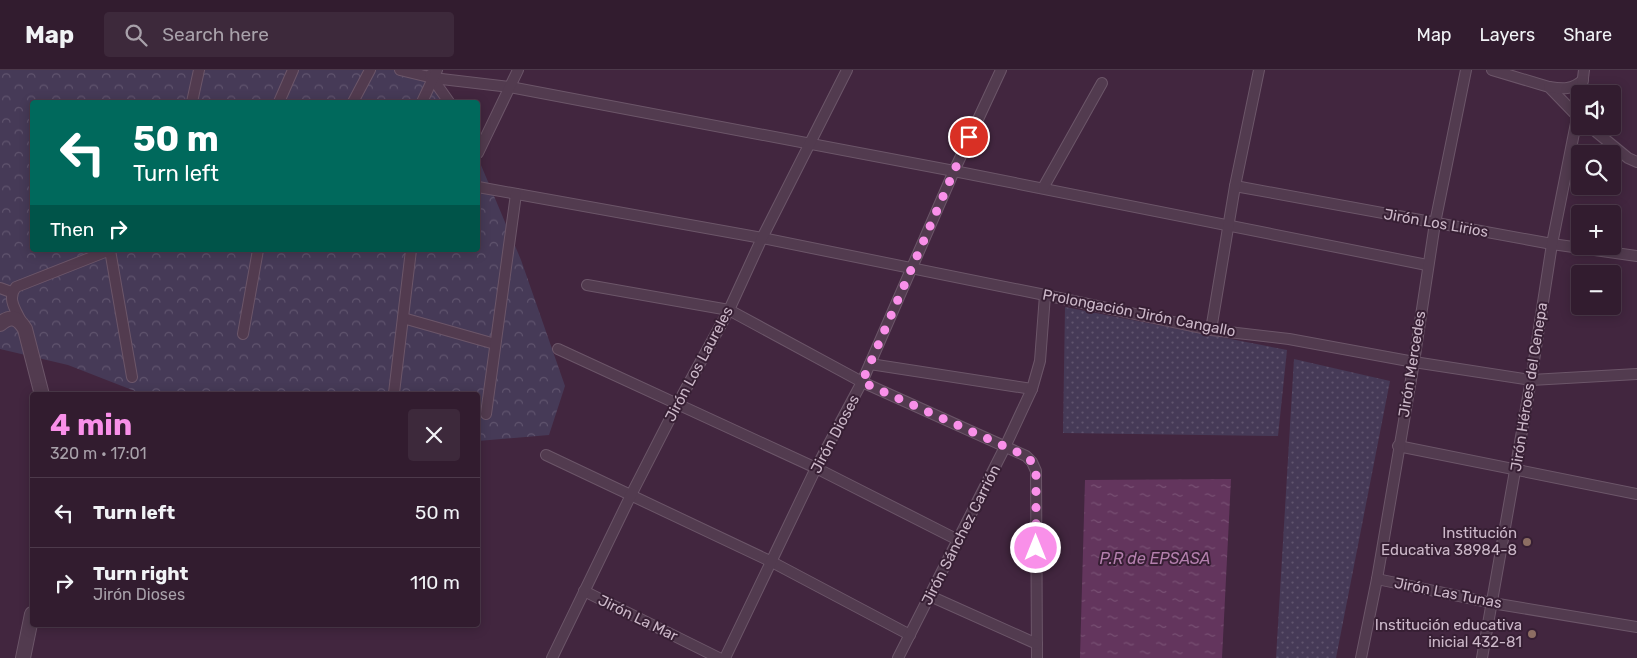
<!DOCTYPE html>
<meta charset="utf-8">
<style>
:root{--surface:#321c2f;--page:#3d293b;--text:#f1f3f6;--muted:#a8a1aa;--line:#4d3a4b;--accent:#f990e9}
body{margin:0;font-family:Rubik,sans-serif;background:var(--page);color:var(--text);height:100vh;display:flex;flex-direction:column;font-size:19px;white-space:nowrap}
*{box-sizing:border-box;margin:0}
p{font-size:16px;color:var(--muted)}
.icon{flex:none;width:28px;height:28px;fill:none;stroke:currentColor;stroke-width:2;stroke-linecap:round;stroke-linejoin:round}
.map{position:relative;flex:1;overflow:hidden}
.drawer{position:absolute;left:30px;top:322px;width:450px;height:235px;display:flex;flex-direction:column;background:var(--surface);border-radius:5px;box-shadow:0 2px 12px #0003,0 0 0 1px var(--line)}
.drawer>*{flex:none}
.top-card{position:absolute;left:30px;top:30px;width:450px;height:152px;border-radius:5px;box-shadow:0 2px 12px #0003,0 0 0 1px var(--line);background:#00695c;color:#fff;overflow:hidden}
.tools{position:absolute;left:1571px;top:15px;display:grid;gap:10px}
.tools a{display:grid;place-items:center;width:50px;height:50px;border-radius:5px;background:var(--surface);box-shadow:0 2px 12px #0003,0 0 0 1px var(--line);font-size:25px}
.pin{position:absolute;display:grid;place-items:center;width:42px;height:42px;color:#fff;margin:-21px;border:2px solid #fff;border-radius:50%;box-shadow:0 1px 5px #0007}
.me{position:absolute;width:55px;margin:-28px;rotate:0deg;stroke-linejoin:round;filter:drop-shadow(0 0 4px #0008)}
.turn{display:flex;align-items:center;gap:18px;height:105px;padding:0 20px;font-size:22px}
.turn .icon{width:65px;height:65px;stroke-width:2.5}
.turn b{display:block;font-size:35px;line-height:42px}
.then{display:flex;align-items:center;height:48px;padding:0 20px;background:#0003;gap:10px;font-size:19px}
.round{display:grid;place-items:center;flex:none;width:52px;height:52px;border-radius:5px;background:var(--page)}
.overview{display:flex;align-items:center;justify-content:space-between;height:85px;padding:0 20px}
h1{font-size:30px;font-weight:700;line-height:38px;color:var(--accent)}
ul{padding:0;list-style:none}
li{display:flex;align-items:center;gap:15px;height:70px;padding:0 20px;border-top:1px solid var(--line)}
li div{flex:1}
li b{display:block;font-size:19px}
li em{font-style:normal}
header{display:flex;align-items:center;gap:30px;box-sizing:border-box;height:70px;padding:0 25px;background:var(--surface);border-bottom:1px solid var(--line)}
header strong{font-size:24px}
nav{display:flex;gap:28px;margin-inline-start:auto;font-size:18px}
.search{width:350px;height:45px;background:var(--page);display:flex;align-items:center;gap:12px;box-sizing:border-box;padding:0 18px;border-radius:5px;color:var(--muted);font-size:19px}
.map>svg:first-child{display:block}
.green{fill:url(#green-dots)}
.forest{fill:url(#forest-crowns)}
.water{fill:url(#water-ripples)}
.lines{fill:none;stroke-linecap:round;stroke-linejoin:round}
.minor-casing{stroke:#6c5669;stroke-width:12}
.tertiary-casing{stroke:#6c5669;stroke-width:16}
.minor{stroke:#523b4f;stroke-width:10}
.tertiary{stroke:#523b4f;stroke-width:14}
.route{stroke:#f990e9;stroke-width:9;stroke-dasharray:0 16.2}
.education-dot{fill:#8d6e63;stroke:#371f34;stroke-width:2}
.labels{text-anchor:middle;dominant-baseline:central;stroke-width:4;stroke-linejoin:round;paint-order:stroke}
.street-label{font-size:15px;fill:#ccb8c9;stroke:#371f34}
.poi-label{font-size:15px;fill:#ccb8c9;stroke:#371f34;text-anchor:end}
.water-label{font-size:16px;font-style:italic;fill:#b37fad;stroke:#371f34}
</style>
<header>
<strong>Map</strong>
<div class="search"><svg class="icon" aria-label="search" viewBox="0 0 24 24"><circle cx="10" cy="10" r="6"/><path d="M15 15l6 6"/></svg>Search here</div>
<nav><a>Map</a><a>Layers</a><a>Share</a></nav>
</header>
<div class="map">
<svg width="1637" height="588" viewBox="0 0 1637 588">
<defs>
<pattern id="green-dots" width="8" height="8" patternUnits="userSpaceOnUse" patternTransform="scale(1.25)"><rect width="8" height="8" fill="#463a57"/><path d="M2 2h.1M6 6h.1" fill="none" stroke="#60546e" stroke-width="1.8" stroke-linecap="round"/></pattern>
<pattern id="forest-crowns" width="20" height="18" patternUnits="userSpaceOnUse" patternTransform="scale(1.25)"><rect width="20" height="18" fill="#463a57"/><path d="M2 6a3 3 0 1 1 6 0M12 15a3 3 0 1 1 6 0" fill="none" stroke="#60546e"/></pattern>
<pattern id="water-ripples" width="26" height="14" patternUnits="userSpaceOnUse" patternTransform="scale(1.25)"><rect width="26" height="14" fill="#63355d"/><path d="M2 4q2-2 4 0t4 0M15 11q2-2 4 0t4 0" fill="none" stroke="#785073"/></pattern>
</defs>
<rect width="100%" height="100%" fill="#42263f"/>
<g class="green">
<path d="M1065,237L1287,280L1278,366L1063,363Z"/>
<path d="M1294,289L1390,311L1336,588H1276Z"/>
</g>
<path class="forest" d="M0,0H431L448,32H32V180H478V88L521,190L565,316L549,365L478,371V325H145L68,295L0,279Z"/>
<path class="water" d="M1231,409L1222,588H1080L1085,410Z"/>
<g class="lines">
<g class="minor-casing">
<g id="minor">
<path d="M400,0L433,8L510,17L954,101L1427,195"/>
<path d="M1492,0L1549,17L1580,49"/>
<path d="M430,5L449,32"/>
<path d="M1549,17C1563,19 1572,20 1583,10"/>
<path d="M1581,24L1584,0"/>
<path d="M192,32L199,0"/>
<path d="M279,32L293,0"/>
<path d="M353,32L370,0"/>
<path d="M422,32L437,0"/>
<path d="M1589,56L1628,88L1637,92"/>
<path d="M478,83L518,0"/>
<path d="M1235,116L1552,174L1637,186"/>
<path d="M478,117L762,168L1045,225L1211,260L1289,269L1414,292L1531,310L1637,304"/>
<path d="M1043,118L1102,13"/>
<path d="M110,180L132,307"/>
<path d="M587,215L729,240L862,312L1026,386L1032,392L1036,401L1037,588"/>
<path d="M0,218L11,222"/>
<path d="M403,248L495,274"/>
<path d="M21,251C15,239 7,228 16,217L110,180"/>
<path d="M1211,260L1235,116L1259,0"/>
<path d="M243,264L258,180"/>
<path d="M558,279L816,398L958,470"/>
<path d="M870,294L1032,319"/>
<path d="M394,323L411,180"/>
<path d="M486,344L516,124"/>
<path d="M1398,376L1637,424"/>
<path d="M546,385L772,492L910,565"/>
<path d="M1377,509L1492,533L1637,557"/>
<path d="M584,521L719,588"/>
<path d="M930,526L1037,574"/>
<path d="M552,588L631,425L677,335L729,240L762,168L847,0"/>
<path d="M725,588L816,398L862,312L954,101L1001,0"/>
<path d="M898,588L1005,377L1032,319L1040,291L1045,225"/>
<path d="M1361,588L1377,509L1414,292L1435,153L1466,0"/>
<path d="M1482,588L1531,310L1552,174L1580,33"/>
</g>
</g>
<g class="tertiary-casing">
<g id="tertiary">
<path d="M0,254C10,245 18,247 25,259L42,325"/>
<path d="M23,588L32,544"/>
</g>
</g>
<use href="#minor" class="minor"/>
<use href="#tertiary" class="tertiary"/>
</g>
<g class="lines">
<path class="route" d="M969,67L862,312L1026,386L1032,392L1036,401V478"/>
</g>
<g class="education-dot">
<circle cx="1527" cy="472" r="5"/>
<circle cx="1532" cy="564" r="5"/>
</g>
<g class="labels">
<g class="street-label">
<text transform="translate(1436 153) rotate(10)">Jirón Los Lirios</text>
<text transform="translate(1139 243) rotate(11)">Prolongación Jirón Cangallo</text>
<text transform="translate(699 294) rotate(-62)">Jirón Los Laureles</text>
<text transform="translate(1412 294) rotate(-81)">Jirón Mercedes</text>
<text transform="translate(1529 317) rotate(-81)">Jirón Héroes del Cenepa</text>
<text transform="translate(835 364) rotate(-62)">Jirón Dioses</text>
<text transform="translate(961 465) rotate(-63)">Jirón Sánchez Carrión</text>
<text transform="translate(1448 523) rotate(11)">Jirón Las Tunas</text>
<text transform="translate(638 548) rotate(26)">Jirón La Mar</text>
</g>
<g class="poi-label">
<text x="1517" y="463">Institución<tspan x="1517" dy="17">Educativa 38984-8</tspan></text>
<text x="1522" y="555">Institución educativa<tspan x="1522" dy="17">inicial 432-81</tspan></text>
</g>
<g class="water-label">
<text x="1155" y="488">P.R de EPSASA</text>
</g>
</g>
</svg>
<div class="tools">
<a><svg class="icon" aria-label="sound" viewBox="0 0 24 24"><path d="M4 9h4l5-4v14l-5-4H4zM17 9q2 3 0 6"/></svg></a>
<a><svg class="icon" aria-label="search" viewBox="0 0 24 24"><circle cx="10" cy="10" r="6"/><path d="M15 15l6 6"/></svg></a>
<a>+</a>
<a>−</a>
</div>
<div class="pin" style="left:969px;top:67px;background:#d93025"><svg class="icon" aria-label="arrive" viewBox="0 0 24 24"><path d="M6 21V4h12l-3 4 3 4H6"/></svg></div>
<svg class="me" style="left:1036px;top:478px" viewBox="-20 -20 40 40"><circle r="17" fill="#f990e9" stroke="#fff" stroke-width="3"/><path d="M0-11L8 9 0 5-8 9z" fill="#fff"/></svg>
<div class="top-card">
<div class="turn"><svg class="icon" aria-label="left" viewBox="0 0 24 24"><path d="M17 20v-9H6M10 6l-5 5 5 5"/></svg><div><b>50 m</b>Turn left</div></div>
<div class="then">Then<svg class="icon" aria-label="right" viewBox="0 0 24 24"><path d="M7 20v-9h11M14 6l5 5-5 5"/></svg></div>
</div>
<section class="drawer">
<div class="overview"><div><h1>4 min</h1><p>320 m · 17:01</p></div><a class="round"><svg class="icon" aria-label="close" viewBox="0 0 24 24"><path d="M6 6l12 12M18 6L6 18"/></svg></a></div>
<ul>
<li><svg class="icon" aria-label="left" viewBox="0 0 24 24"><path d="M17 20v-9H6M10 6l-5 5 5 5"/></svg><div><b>Turn left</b></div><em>50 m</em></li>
<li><svg class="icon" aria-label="right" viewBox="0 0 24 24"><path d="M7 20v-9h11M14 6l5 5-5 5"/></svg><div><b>Turn right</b><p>Jirón Dioses</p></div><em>110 m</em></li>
</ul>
</section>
</div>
